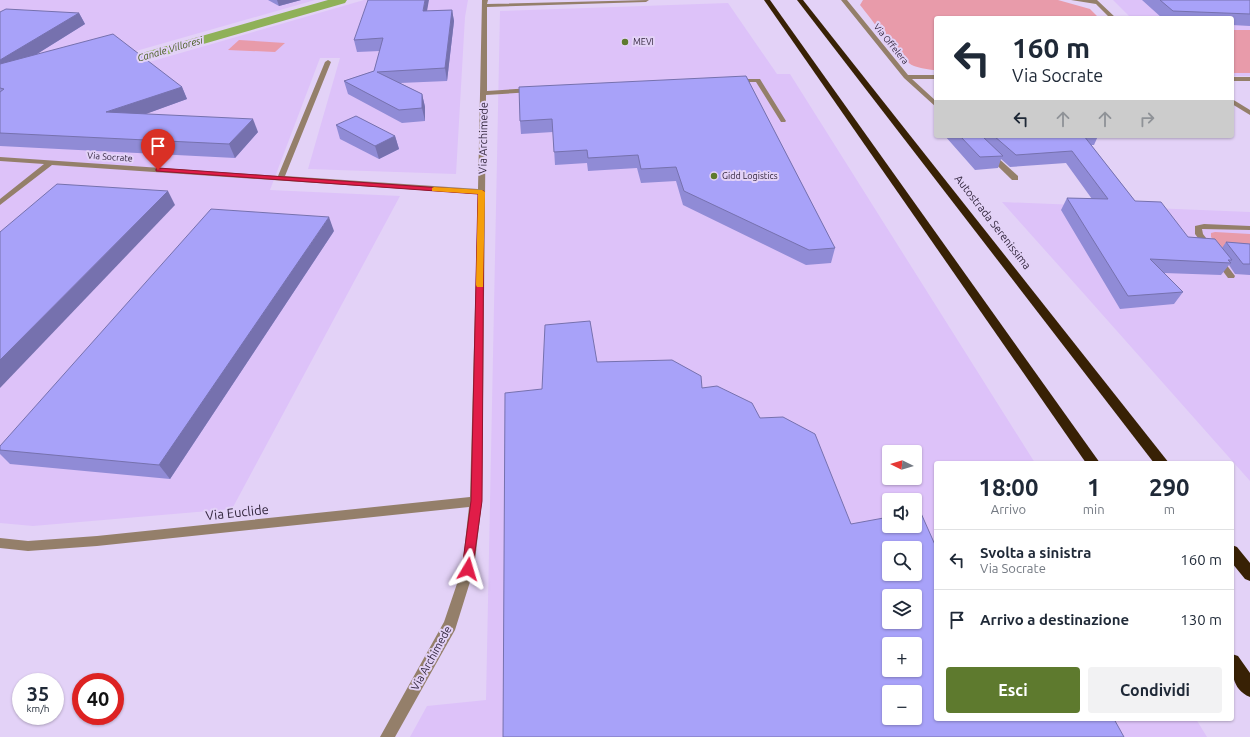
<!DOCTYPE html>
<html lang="it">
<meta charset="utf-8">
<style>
:root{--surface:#fff;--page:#f2f2f3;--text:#1f2937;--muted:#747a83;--line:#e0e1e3;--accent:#5e7a2e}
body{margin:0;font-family:Ubuntu,sans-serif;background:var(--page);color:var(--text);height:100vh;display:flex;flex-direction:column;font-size:15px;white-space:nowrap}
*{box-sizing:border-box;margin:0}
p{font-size:13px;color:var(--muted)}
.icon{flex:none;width:22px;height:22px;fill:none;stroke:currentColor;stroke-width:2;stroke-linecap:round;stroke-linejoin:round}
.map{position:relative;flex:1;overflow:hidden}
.sheet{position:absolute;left:934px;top:461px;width:300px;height:260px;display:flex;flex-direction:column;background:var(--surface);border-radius:4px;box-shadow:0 1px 3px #0004}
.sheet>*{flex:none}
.guide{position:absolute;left:934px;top:16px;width:300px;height:122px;border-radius:4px;box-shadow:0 1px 3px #0004;background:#fff;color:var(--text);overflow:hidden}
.needle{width:26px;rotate:275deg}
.fabs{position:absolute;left:882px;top:445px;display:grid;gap:8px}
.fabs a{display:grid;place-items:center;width:40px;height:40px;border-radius:4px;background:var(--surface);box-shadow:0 1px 3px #0004;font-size:20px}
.speed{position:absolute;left:12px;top:673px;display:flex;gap:8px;font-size:20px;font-weight:700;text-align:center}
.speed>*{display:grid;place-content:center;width:52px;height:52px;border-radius:50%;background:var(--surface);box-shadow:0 1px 3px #0004;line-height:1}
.speed small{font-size:10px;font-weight:400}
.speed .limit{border:6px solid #d22;background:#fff;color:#111}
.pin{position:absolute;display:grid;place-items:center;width:34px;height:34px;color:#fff;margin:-41px -17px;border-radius:50% 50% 50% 0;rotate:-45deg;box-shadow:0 0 4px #0007}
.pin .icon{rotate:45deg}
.me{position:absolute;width:44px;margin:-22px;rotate:7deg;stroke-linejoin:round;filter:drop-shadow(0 0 3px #0008)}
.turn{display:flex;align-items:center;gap:14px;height:84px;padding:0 12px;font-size:18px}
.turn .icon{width:52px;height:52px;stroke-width:2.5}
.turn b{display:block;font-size:28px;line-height:34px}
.lanes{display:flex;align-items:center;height:38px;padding:0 12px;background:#0003;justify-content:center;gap:20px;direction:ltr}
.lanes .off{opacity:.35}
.eta{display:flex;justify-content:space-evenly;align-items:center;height:68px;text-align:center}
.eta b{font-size:24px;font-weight:700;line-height:28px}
.action{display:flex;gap:8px;margin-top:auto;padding:8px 12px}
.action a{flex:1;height:46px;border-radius:4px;background:var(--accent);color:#fff;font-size:16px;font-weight:700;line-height:46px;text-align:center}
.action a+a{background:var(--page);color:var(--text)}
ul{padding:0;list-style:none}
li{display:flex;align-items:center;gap:12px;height:60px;padding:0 12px;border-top:1px solid var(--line)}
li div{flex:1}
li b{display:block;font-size:15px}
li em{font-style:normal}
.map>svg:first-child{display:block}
.built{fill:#ddc2f9;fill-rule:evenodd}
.green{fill:#e89baa}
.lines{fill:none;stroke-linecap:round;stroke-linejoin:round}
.canal{fill:#8fb158;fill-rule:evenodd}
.minor{fill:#947f6a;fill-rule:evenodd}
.highway{fill:#382105;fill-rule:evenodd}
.wall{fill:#908bd6}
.shaded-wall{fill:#7671ae}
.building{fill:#a8a2f9;stroke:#7671ae;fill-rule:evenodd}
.route{fill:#e11d48;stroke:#92132f}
.slow{fill:#f59e0b}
.poi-dot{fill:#5e7a2e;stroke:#e3d2f7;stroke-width:1.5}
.labels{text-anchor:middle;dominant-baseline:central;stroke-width:4;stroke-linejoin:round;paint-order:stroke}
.far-poi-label{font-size:9px;fill:#31253c;stroke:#e3d2f7;text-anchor:start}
.far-street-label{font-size:9px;fill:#31253c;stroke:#e3d2f7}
.far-water-label{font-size:10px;font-style:italic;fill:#475d1e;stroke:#e3d2f7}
.street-label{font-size:11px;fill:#31253c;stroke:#e3d2f7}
.near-street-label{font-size:13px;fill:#31253c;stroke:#e3d2f7}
</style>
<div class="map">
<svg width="1250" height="737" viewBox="0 0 1250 737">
<rect width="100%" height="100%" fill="#e3d2f7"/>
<g class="built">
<path d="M0,0H315L3,89L0,88Z"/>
<path d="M364,0H468L465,17L456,174L308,169L340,58H320L270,190L400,196L232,509L33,526L0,523V105Z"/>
<path d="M1113,0H1250V76H1232V18H1131Z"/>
<path d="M728,3L777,74H790L1035,463H936V719H1196L1207,737H410L427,706L486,700L500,11ZM889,452H915V478H889ZM889,500H915V526H889ZM889,548H915V574H889ZM889,596H915V622H889ZM889,644H915V670H889ZM889,692H915V718H889Z"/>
<path d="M1002,202L1250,212V481L1085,295Z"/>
</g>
<g class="green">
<path d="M863,0H1058L1090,9L1099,18H936V70C930,70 920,68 914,66C901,61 871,18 860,5Z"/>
<rect x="1232" y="30" width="18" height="43"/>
<path d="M239,40L285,43L275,52L228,50Z"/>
<path d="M1215,232L1250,234V254L1223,252L1211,237V233Z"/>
</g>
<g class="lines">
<path class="canal" d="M328,0H347L345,3L117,69L112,70L107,69L105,66L107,63Z"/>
<g class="minor">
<path d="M482,0H488L487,4L649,0L646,2L487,7V91L532,88L535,90L532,92L486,95L482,501L474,569L455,630L395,737H380L444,622L462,569L469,507L97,546L28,551L0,548V538L28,541L97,536L470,497L478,194L52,165L0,205V199L44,164L0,161V157L278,176L325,62L328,60L331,62L285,176L478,189Z"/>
<path d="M841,0H847L908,75H936V79H912L936,101V107L904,78Z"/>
<path d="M1071,0H1097L1116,18H1110L1096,4Z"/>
<rect x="1232" y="77" width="18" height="4"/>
<path d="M735,79H760L786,121L785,122H781L756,82H733V80Z"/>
<path d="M1232,99L1250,110V115L1232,104Z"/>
<path d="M967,136H974L1018,176V180H1012Z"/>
<path d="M1204,224L1250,226V230L1202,229L1203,234L1235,276L1234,278H1228L1195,234V226Z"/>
</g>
<g class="highway">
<path d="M764,0H770L1100,463H1086Z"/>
<path d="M797,0H803L1169,463H1154Z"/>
<path d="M1232,545L1237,547L1250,563V581L1245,579L1232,563Z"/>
<path d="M1232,654L1238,656L1250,673V697C1231,689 1232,671 1232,654Z"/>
</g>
</g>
<g class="wall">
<path d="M268,0H301L279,6Z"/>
<path d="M1142,0H1250V26L1232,25V18H1162Z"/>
<path d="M452,10L454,21L447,81L400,83L422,94L425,107V121L402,123L348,94L344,81L374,71L380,51L357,52L354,40L427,11Z"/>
<path d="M0,12L79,13L85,24L37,54L182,87L187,99L145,114L258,132L235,158L0,146Z"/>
<path d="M746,76L835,248L831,263L806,265L683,205L676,181L641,183L637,168L588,171L587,163L555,165L553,132L521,134L520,121Z"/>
<path d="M936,116V125L934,123Z"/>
<path d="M336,125L395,136L399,149L379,159L340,139Z"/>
<path d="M945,136H1098L1094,145H1091L1135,201L1188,237L1222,248L1226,242L1250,244V275L1235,274L1229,265L1221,275L1164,273L1183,292L1174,304L1120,309L1061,210L1067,198L1092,199L1066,163L1010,167L1001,159L998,168L975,170Z"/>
<path d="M334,231L170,479L10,464L0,454V446Z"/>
</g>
<g class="shaded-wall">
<path d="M277,0H301L279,6Z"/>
<path d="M425,0H429L425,22L423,11Z"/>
<path d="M452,10L454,21L447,81L445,68Z"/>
<path d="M79,13L85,24L0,77V60Z"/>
<path d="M182,87L187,99L113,126L106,112Z"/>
<path d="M422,94L425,107V121L422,108Z"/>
<path d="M253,119L258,132L235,158L229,144Z"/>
<path d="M395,136L399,149L379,159L375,146Z"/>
<path d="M168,191L175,205L0,388V360Z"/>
<path d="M329,217L334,231L170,479L159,465Z"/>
</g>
<g class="building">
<path d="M368,0H425L423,11L452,10L445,68L377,72L422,94V108L399,110L344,81L374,71L383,38L354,40Z"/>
<path d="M1160,0H1250V14L1173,11Z"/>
<path d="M6,9L79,13L0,60V12Z"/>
<path d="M113,34L182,87L106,112L253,119L229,144L0,133V92L4,89L0,88V64Z"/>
<path d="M746,76L835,248L809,250L684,191L676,167L641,169L638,155L588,158L587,150L554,152L552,119L520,121L519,87Z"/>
<path d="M356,116L395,136L375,146L336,125Z"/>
<path d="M960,136H982L1003,156L980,157Z"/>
<path d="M994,136H1084L1135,201L1161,202L1188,237L1215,239L1232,260H1228L1231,263L1150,259L1183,292L1128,296L1067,198L1108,199L1072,151L1016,155Z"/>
<path d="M57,184L168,191L0,360V232Z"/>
<path d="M211,209L329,217L159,465L0,450V446Z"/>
<path d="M1226,242L1250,244V264H1243Z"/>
<path d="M590,321L597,362L672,360L701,376L702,388L717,386L752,403L760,418L783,417L815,434L851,524L889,517V526H915V512L920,511L936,547V719H1114L1124,737H503L505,393L542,389L545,325ZM889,548H915V574H889ZM889,596H915V622H889ZM889,644H915V670H889ZM889,692H915V718H889Z"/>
</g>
<path class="route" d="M158,168L484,191L482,501L472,573L468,574L464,573L462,569L471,501L478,194L156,171V169Z"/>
<path class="slow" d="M434,187L482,190L485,192L483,287H477L476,285L478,194L432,191V188Z"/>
<g class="poi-dot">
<circle cx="625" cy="42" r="4"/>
<circle cx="714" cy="176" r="4"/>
</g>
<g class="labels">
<g class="far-poi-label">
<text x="633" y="42">MEVI</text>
<text x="722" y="176">Gidd Logistics</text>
</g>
<g class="far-street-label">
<text transform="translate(891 44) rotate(51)">Via Offelera</text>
<text transform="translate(110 157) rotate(4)">Via Socrate</text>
</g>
<g class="far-water-label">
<text transform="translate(170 49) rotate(-16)">Canale Villoresi</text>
</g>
<g class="street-label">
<text transform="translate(483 138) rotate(-89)">Via Archimede</text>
<text transform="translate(993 222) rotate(52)">Autostrada Serenissima</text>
<text transform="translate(431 658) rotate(-61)">Via Archimede</text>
</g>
<g class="near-street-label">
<text transform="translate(237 512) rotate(-6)">Via Euclide</text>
</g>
</g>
</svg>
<div class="fabs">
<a><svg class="needle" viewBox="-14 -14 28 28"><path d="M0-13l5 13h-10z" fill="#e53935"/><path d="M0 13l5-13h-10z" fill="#747a83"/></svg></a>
<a><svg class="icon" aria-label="sound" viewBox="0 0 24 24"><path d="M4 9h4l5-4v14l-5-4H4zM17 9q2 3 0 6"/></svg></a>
<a><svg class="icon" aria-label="search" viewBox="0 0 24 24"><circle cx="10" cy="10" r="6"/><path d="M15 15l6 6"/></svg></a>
<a><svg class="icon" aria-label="layers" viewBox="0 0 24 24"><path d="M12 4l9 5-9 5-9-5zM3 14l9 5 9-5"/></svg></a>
<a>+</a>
<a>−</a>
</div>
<div class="speed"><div>35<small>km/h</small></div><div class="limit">40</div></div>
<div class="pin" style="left:158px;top:170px;background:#d93025"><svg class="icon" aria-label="arrive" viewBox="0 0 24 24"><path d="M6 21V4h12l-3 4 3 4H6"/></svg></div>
<svg class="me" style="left:468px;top:569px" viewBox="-20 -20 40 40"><path d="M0-17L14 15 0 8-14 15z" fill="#e11d48" stroke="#fff" stroke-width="4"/></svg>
<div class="guide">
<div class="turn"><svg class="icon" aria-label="left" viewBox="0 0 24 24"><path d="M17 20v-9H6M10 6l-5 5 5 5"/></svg><div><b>160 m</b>Via Socrate</div></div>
<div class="lanes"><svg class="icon" aria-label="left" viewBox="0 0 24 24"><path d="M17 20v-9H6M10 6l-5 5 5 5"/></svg><svg class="icon off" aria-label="ahead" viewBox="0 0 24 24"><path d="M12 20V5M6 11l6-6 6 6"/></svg><svg class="icon off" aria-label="ahead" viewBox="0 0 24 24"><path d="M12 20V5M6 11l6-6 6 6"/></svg><svg class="icon off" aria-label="right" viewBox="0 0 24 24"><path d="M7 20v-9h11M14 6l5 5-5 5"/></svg></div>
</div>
<section class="sheet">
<div class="eta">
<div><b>18:00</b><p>Arrivo</p></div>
<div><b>1</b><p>min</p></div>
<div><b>290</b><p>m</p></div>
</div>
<ul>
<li><svg class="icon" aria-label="left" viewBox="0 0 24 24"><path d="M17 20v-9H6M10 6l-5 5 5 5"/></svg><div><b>Svolta a sinistra</b><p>Via Socrate</p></div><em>160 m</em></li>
<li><svg class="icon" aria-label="arrive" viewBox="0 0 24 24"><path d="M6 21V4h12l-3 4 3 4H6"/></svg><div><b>Arrivo a destinazione</b></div><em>130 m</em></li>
</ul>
<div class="action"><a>Esci</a><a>Condividi</a></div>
</section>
</div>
